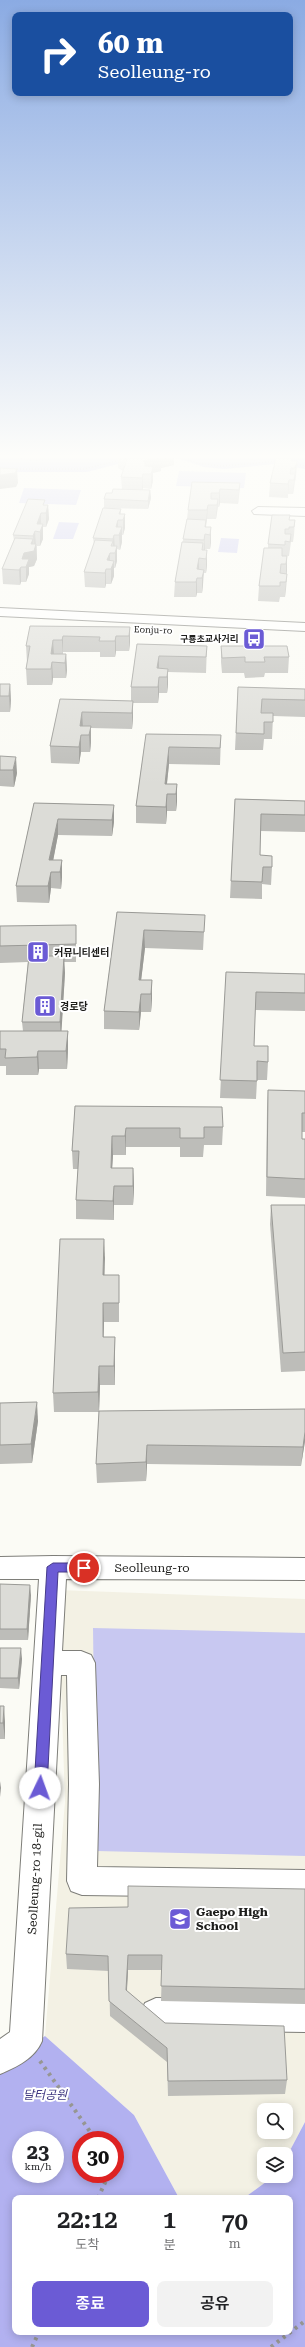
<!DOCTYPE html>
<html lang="ko">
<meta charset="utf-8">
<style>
:root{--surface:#fff;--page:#f2f2f2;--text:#202124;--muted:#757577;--accent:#6b5bd5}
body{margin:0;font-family:"Roboto Serif","Noto Sans KR",serif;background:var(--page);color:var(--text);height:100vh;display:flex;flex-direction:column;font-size:15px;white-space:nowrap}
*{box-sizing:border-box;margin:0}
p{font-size:13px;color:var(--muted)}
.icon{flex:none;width:22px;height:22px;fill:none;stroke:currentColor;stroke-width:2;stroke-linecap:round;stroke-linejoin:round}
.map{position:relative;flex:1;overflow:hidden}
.details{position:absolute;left:12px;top:2195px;width:281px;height:140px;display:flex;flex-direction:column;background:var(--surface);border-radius:8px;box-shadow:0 2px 10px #0003}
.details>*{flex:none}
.banner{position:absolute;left:12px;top:12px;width:281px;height:84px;border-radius:8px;box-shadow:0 2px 10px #0003;background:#1a4fa0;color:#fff;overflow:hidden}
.tools{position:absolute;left:257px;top:2103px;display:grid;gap:8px}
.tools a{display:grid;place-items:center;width:36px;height:36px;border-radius:8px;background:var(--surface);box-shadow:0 2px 10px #0003;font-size:20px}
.speed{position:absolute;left:12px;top:2131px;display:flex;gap:8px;font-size:20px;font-weight:700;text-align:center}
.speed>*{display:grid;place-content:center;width:52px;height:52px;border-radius:50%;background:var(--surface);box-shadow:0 2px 10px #0003;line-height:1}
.speed small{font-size:10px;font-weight:400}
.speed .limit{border:6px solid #d22;background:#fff;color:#111}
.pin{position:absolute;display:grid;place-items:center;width:34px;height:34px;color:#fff;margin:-17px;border:2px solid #fff;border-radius:50%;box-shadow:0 1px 4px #0007}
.me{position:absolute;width:44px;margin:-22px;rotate:3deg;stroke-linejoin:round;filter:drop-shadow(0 0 3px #0008)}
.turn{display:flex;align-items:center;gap:14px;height:84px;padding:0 20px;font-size:18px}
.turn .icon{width:52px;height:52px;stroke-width:2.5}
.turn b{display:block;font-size:28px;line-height:34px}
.eta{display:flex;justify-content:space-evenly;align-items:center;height:68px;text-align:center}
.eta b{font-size:24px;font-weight:600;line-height:28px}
.button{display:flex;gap:8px;margin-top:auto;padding:8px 20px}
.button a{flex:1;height:46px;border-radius:8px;background:var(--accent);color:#fff;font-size:16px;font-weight:600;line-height:46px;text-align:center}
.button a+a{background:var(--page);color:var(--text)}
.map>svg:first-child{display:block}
.built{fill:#f3f1e4;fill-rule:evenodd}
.green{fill:#c8c8f1}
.forest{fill:#b2b1f0;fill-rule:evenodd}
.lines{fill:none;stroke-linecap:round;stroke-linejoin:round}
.minor-casing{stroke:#7e7e79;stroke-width:2}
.major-casing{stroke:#7e7e79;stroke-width:2}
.path-far1{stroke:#969692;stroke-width:1.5;stroke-dasharray:1 2;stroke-linecap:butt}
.path{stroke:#969692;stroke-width:4;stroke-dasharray:3 4.5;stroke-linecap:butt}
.minor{fill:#fff;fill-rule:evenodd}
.major{fill:#fff;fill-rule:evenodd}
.wall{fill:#bdbdb9}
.shaded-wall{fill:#9a9a96}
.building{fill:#dcdcd7;stroke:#9a9a96}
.route{fill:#6b5bd5;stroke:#463b8a}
.labels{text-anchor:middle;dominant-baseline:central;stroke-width:4;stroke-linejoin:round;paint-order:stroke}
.far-street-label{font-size:9px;fill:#1e1e1c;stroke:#fff}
.far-poi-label{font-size:9px;font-weight:bold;fill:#1e1e1c;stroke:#fff;text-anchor:end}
.poi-label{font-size:10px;font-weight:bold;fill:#1e1e1c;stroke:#fff;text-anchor:start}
.near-street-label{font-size:12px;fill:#1e1e1c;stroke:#fff}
.near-poi-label{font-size:12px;font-weight:bold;fill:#1e1e1c;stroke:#fff;text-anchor:start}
.near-park-label{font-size:12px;font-style:italic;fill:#403881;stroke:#fff}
</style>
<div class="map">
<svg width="305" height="2347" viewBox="0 0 305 2347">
<rect width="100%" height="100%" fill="#fbfbf5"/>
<path class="built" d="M58,1590L305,1599V2122L286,2158V2154H264V2176H274L244,2198H179L134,2115L45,2036L65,1802ZM264,2110H286V2132H264Z"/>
<g class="green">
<path d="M179,471L246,473L244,488L176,486Z"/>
<path d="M24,488L81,490L76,505L19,503Z"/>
<path d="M59,522L79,523L73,539H53Z"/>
<path d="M221,538L239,539L237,553L218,552Z"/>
<path d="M93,1628L305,1633V1856L96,1851Z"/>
</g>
<g class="forest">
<path d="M0,458H155L133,460L87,472H0Z"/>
<path d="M176,458H305V469L276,464L224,469L204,467Z"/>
<path d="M45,2036L134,2115L179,2198H15V2332H290V2198H244L274,2176H286V2158L305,2122V2347H0V2069ZM21,2140H55V2174H21ZM81,2140H115V2174H81Z"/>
</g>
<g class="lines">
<g class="minor-casing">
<g id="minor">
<path d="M258,507L305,508V516L254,514L252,511Z"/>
<path d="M53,1556L305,1558V1580L66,1579L62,1651H81L91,1655L95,1663L99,1784L97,1867L305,1870V1898L82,1895L71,1891L67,1881L69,1784L67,1675H61L42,2041C35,2058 17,2067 0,2074V2039L10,2032L39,1579H0V1557Z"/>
<path d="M156,1998L305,2000V2032L156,2030L145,2025L140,2014L145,2003Z"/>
</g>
</g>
<g class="major-casing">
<path id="major" d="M0,608L305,623V631L0,616Z"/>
</g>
<g class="path-far1">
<path d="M12,458L37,460L58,458"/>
<path d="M182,458L198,463L222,466L278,461"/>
<path d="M253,458L251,459L255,461"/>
<path d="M294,464L305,466"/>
<path d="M14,469H84L120,460"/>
</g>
<g class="path">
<path d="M40,2061L96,2140"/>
<path d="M98,2198L109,2174"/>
<path d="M32,2347L39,2332"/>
<path d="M271,2347L305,2321"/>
</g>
<use href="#minor" class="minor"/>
<use href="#major" class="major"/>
</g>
<g class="wall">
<path d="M118,458H174V465L161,468V471L153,473V481L151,489L143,488V490H150L151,498L148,509L104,508V499L112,493L122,489L121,477L123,471L118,468Z"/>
<path d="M292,458V461H297L296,475L293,494H288V498L269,497L270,483Z"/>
<path d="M192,482L240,483L238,504L220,503L219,507H218L216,519H207L206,527H211V542L210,549H205L207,565L206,573H203V585L202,593H197L196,597H174L175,582L187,519L188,510Z"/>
<path d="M45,505H48L49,519L46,527H43V539L40,546H37V559L34,566L29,567V574L26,582H21L20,585L3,584L2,569L14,540L13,535Z"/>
<path d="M121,509V514L125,528L123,535H122V542L120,550L117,549V561L115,568H114V576L111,584H106L105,588L85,587L84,572L94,544L93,538Z"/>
<path d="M289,520H295L294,535L293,542H291L289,556H287L286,589L285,597H280L279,602L258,601L259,586L268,548V544Z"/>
<path d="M30,626L130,627V642L129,651H116L115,657H100V652H63V654H66L67,670L66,678H53L52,685H27L26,669L27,662L26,646Z"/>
<path d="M137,644L207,646L206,673L168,672V684L167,693H159L158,703H133V717L132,729L91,728V742L90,752H81L79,764L51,763L50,746L60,699L131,701V687Z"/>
<path d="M221,646L289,657L288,673H265L264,677L245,678L244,673H222L221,662Z"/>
<path d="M0,684H10L11,700L10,712H0Z"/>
<path d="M238,687L305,689V717L273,716L272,739H264L263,750H235Z"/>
<path d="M146,734L221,735L220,765L169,764L167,784H177V801L176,811H167L166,824L136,823V806Z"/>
<path d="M0,756L17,773L14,787L0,786Z"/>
<path d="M235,799L305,801V832L260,831V855L272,867L271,885L262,884V899L230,898Z"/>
<path d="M34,803L114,805V822L112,836L58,835L53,860H62V877L61,889L51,888L49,903L17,902L16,886Z"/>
<path d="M117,912L204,932L203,950L145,948L141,980H152V998L151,1012H141L139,1030L104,1029V1011Z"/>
<path d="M0,926L76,942V962H64L65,973L61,1031H68V1049L67,1069H39L38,1075H6V1066H0V1031H23L22,1022L28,962L0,963Z"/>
<path d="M226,972L305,974V1011L255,1010L254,1046L268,1062L267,1080H257L256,1099L220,1098Z"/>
<path d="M268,1090L305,1091V1132H302V1139H305V1198L266,1196L267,1108Z"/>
<path d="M75,1106L223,1127L222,1145H204L203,1157H180V1147H126V1155H113L112,1168H133L134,1187L133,1205H114V1220L76,1219V1200L78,1169H73L72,1151Z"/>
<path d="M271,1205H305V1371L281,1372L270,1224Z"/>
<path d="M104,1239V1275H119V1322H104L103,1337H115V1385H100L99,1412H54L53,1393Z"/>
<path d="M0,1403L38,1421L32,1463L0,1464Z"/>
<path d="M305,1409V1441L301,1466L147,1464L146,1481L97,1483L96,1464L99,1411Z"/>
<path d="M0,1584L31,1595L28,1640H0Z"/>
<path d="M0,1648L22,1659L19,1689L0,1688Z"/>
<path d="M0,1706L5,1722V1739H0Z"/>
<path d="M305,1889V2004L161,2001L162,1970H128L127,1991L165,2023L287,2080L285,2094L168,2096L167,2062L110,2016L109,1971L67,1969L66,1954L128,1907Z"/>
</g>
<g class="shaded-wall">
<path d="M157,458H174V465L161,468V471L153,473V481L151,489V474H143V488L142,492L143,461Z"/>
<path d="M297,461L296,475L295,482V468Z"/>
<path d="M17,469L18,483L16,487L0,489V475Z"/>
<path d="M295,474L294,488L293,494L294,480Z"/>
<path d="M289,480L288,494V498V484Z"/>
<path d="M240,483L239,497L238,504L239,490Z"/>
<path d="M220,489V503L219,507V493Z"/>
<path d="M150,490L151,498L148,509V501Z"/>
<path d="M218,499L217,513L216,519L217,505Z"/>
<path d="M48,505L49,519L46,527V513Z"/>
<path d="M208,505L207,519L206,525L207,510Z"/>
<path d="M41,513V527L37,524Z"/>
<path d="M125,514V528L123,535V520Z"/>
<path d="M118,520V534L116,527Z"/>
<path d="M206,520V534H205V549L204,555L205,527Z"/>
<path d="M43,524V539L40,546V532Z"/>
<path d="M122,527V542L120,550L119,535Z"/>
<path d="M211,527V542L210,549V535Z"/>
<path d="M35,531L36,546L34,550L33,536Z"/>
<path d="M114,535L115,549L113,554V539Z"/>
<path d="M33,539V551L36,544L37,559L34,566L29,567V574L26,582V567L22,559L24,553L31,544Z"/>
<path d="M117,546V561L115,568V553Z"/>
<path d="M207,550V565L206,573V559Z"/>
<path d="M110,553V568L107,560Z"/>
<path d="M287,556V571L286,579V564Z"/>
<path d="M199,558V573L197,569Z"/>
<path d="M114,561V576L111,584V569Z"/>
<path d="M21,567V582L20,585L19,570Z"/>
<path d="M106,569V584L105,588V573Z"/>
<path d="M204,570L203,585L202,593V578Z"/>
<path d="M287,574L286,589L285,597L286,582Z"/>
<path d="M197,578V593L196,597V582Z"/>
<path d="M130,627V642L129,651V636Z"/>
<path d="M63,636V655L62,640Z"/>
<path d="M116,636V651L115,657V641Z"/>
<path d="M53,640L54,655L52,662L53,678L52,685L51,654Z"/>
<path d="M66,654L67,670L66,678L65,663Z"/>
<path d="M159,656V671L157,668Z"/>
<path d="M168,669V684L167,693V677Z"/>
<path d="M159,677V693L158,703V687Z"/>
<path d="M10,684L11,700L10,712L9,696Z"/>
<path d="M133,701V717L132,729V713Z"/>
<path d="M82,712L83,728L81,735V752L79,764V747L80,726Z"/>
<path d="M91,726V742L90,752L89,735Z"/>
<path d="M169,747V764L165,800V784Z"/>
<path d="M16,757L17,773L14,787L13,770Z"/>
<path d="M177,784V801L176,811V794Z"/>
<path d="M167,794V811L166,824V807Z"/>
<path d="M114,805V822L112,836V820Z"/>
<path d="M58,819V835L51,872V888L49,903L48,886L49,860Z"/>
<path d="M62,860V877L61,889L60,872Z"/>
<path d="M144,930L145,948L139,998V980Z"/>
<path d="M64,956L65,973L61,1040L60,1022Z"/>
<path d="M152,980V998L151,1012V994Z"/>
<path d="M141,994V1012L139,1030V1012Z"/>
<path d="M68,1031V1049L67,1069L66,1051Z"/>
<path d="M38,1051L39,1069L38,1075L37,1057Z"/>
<path d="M126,1128V1155L125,1136Z"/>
<path d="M112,1136L113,1155L111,1187V1168Z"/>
<path d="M133,1168L134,1187L133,1205Z"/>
<path d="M114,1186V1220L113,1201Z"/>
<path d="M104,1239L105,1258L104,1294L103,1275Z"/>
<path d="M103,1303L104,1322L103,1356Z"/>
<path d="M115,1337V1385L114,1366Z"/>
<path d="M99,1366L100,1385L99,1412L98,1392Z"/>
<path d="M37,1402L38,1421L32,1463L31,1444Z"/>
<path d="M305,1432V1441L301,1466L303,1447Z"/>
<path d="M147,1445V1464L146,1481V1462Z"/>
<path d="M30,1585L31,1595L28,1640L27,1629Z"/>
<path d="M21,1648L22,1659L19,1689L18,1678Z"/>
<path d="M4,1706L5,1722V1739L3,1723Z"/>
<path d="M0,1781L1,1788L0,1797Z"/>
<path d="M128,1955V1970L126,2005V1990Z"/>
</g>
<g class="building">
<path d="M124,458H160L143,461L145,463V466L153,467L151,474H143L142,478L121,477L127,459Z"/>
<path d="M276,458H292L291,461H297L295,468H291L290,474H295L294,480H289L288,484L270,483Z"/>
<path d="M0,468L17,469L15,473L0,475Z"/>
<path d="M192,482L240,483L239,490L220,489L219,493H211V499H218L217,505H208L207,510H188Z"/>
<path d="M113,489L150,490L148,501L104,499L106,493H112Z"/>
<path d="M28,499L45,500L43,505H48L46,513H41L37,524H43L40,532L35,531L33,536L13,535Z"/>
<path d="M103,508L121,509L119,514H125L123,520H118L116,527H122L119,535H114L113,539L93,538Z"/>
<path d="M272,515H290L289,520H295L294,527H289V529H285V534H291L290,542L285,541V545L268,544Z"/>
<path d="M187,519L206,520L205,527H211L210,535L205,534L204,540L183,539Z"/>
<path d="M15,538L33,539L31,544H36L34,551L24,553L22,559H29L26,567H21L19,570L2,569Z"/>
<path d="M95,540L113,541L111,546H117L115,553H110L107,560L114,561L111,569H106L105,573L84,572Z"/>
<path d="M182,542L203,543L202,550H207L206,559L199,558L197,569L204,570L202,578H197L196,582H175Z"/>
<path d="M264,548H282V556H287L286,564H281L280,573L287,574L286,582H280V586H259Z"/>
<path d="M30,626L130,627L129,636H116L115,641H99L100,637L63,636L62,640H53L51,654H66L65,663L52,662L51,669H26L30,646H26Z"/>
<path d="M137,644L207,646L206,657L159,656L157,668L168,669L167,677H159L158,687H131Z"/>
<path d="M221,646H287L289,657H264L265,662H245V657L222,658Z"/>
<path d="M0,684H10L9,696H0Z"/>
<path d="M238,687L305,689V700L262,699L261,713H273V722H264V734L236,733Z"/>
<path d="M60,699L133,701L132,713L82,712L80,726H91L89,735H81L79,747L50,746Z"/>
<path d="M146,734L221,735L220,748L169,747L165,784H177L176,794H167L166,807L136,806Z"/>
<path d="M0,756L16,757L13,770H0Z"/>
<path d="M235,799L305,801V815L261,814L260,855L272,856V867H263L262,882L231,881Z"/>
<path d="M34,803L114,805L112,820L58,819L49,860H62L60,872H51L48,886H16Z"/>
<path d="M117,912L205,915L204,932L144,930L139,980H152L151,994H141L139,1012L104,1011Z"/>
<path d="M76,925V944L0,946V926Z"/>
<path d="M29,956H64L60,1022H22Z"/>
<path d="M226,972L305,974V993L256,992L254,1046H268V1062L257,1061V1081L220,1080Z"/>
<path d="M0,1031H68L66,1051H38L37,1057L5,1058L6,1049H0Z"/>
<path d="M268,1090L305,1091V1113H302V1139H305V1179L267,1177Z"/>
<path d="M75,1106L222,1107L223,1127H204V1138H180V1128H126L125,1136H112L111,1168H133V1186H114L113,1201L76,1200L79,1151H72Z"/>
<path d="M271,1205H305V1352L283,1353Z"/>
<path d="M60,1239H104L103,1275H119V1303H103V1337H115L114,1366H99L98,1392L53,1393Z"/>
<path d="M37,1402L31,1444L0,1445V1403Z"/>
<path d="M305,1409V1432L303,1447L147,1445L146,1462L96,1464L99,1411Z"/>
<path d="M0,1584L30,1585L27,1629H0Z"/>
<path d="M0,1648H21L18,1678H0Z"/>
<path d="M0,1706H4L3,1723H0Z"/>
<path d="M128,1886L305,1889V1989L161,1986L162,1955H128L126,1990L165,2023L284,2026L287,2080L168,2081L167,2048L109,2001L108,1956L66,1954L69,1908L128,1907Z"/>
</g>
<linearGradient id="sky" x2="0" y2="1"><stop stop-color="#8babe3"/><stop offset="0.58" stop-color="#fdfdfa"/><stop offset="1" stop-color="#fdfdfa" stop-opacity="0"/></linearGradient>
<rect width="305" height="786" fill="url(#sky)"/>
<path class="route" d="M53,1563H84L90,1568L84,1572H58L47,1788L45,1793L40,1794L36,1793L34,1788L47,1567Z"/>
<defs>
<g id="bus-square" transform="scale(1.15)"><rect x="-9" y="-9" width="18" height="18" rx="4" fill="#6b5bd5" stroke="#fff"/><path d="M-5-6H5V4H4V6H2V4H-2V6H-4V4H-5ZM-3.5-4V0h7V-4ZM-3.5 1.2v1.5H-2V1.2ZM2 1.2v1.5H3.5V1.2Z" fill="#fff"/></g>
<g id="building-square" transform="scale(1.15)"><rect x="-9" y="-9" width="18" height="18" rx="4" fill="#6b5bd5" stroke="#fff"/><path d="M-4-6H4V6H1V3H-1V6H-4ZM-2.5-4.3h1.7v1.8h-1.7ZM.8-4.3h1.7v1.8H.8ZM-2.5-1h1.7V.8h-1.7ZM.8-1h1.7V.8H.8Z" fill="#fff"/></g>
<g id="school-square" transform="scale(1.15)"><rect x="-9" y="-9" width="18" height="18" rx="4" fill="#6b5bd5" stroke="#fff"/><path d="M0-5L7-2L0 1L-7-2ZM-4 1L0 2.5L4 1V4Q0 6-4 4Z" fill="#fff"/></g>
</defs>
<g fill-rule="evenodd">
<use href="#bus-square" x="254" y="639"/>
<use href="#building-square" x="38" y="952"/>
<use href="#building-square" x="45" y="1006"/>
<use href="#school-square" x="180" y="1919"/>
</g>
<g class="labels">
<g class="far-street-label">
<text transform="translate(153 630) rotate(2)">Eonju-ro</text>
</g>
<g class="far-poi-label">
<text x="238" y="639">구룡초교사거리</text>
</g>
<g class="poi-label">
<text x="54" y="952">커뮤니티센터</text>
<text x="60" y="1006">경로당</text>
</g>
<g class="near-street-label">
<text x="152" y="1568">Seolleung-ro</text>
<text transform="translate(35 1879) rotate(-87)">Seolleung-ro 18-gil</text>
</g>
<g class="near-poi-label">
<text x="196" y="1912">Gaepo High<tspan x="196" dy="14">School</tspan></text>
</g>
<g class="near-park-label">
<text x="45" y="2095">달터공원</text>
</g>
</g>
</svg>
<div class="tools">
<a><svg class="icon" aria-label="search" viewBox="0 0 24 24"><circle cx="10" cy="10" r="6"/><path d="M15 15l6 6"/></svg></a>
<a><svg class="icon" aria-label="layers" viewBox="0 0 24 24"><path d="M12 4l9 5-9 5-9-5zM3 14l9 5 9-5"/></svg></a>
</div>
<div class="speed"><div>23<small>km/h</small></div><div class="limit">30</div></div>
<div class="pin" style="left:84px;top:1568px;background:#d93025"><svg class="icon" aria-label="arrive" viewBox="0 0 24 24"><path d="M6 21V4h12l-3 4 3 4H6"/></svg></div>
<svg class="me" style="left:40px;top:1788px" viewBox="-20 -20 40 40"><circle r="19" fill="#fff"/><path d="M0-13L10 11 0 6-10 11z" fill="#6b5bd5"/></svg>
<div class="banner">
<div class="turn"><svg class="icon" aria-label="right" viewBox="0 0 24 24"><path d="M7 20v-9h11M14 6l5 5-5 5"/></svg><div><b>60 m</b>Seolleung-ro</div></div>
</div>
<section class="details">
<div class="eta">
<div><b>22:12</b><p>도착</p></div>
<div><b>1</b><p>분</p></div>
<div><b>70</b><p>m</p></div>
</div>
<div class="button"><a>종료</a><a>공유</a></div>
</section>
</div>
